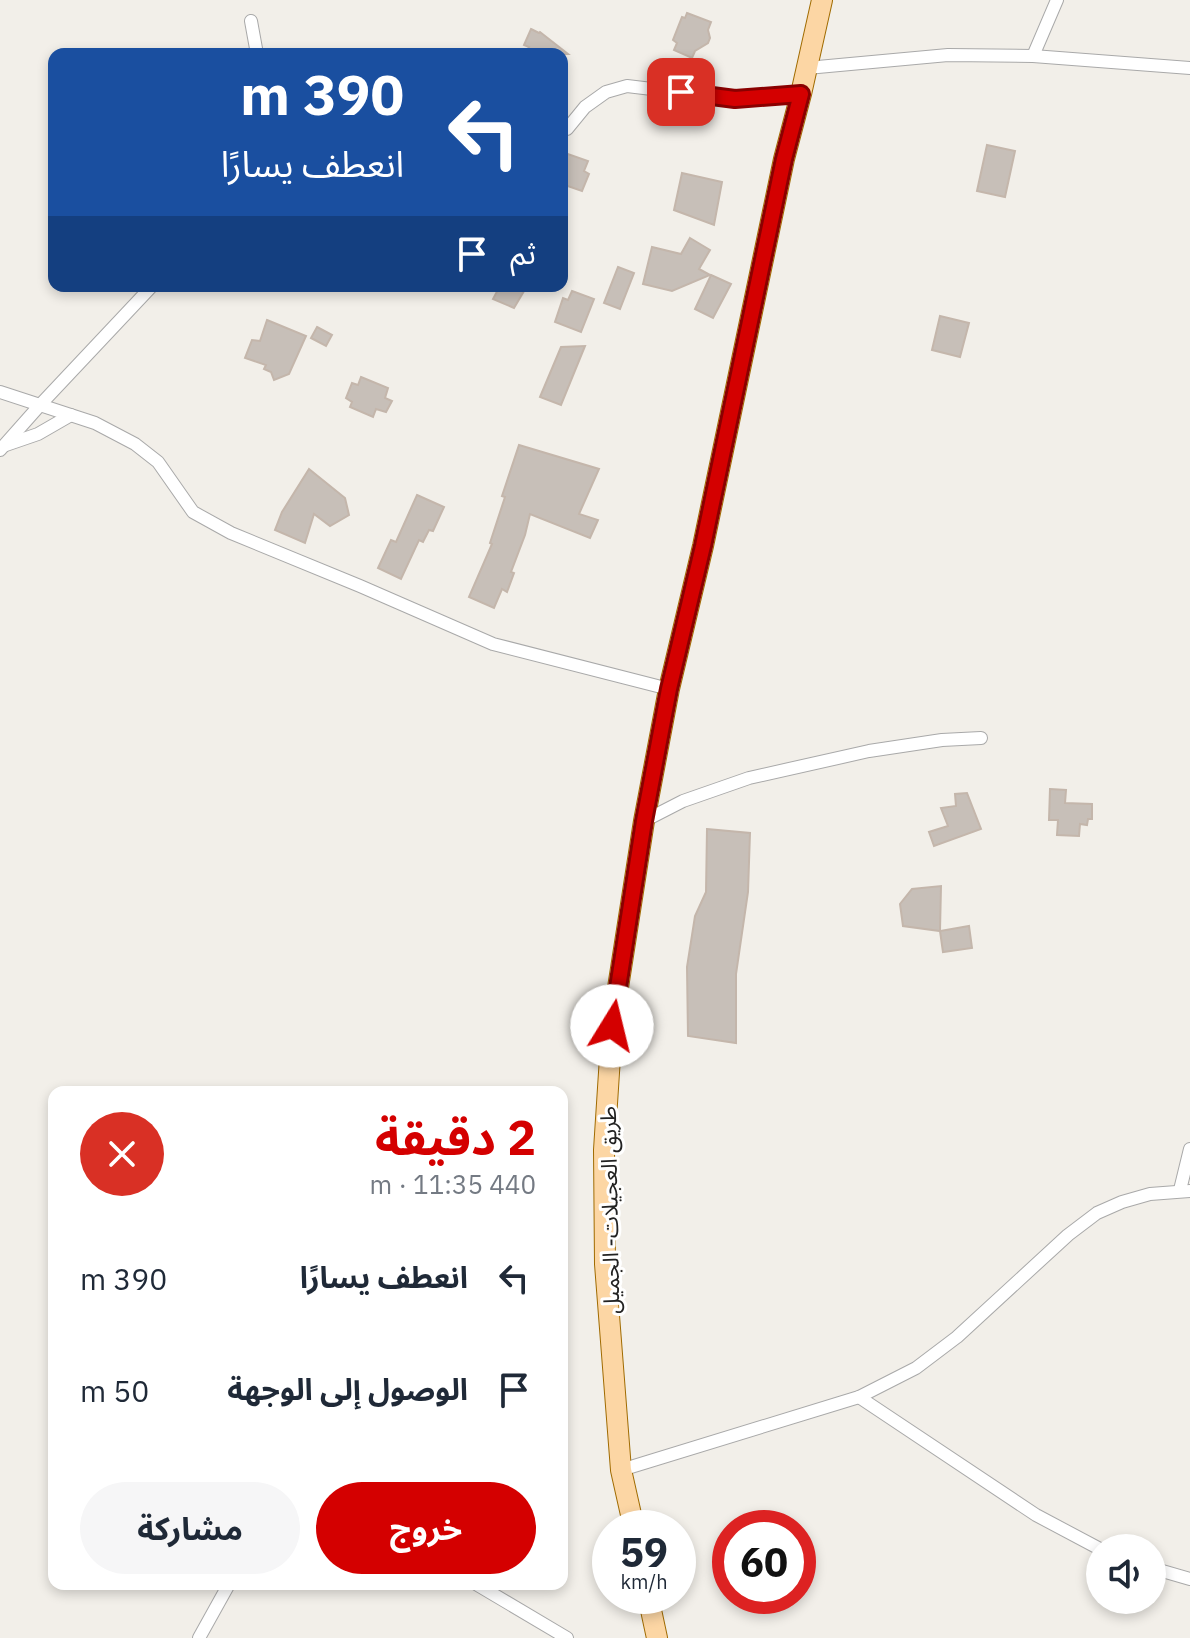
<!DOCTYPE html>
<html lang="ar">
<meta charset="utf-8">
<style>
:root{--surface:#fff;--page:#f6f6f7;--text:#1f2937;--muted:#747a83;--accent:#d40000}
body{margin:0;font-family:"IBM Plex Sans","Noto Sans Arabic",sans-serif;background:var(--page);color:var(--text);direction:rtl;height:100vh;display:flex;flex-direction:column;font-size:30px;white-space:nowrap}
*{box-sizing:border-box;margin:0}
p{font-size:26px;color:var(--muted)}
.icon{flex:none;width:44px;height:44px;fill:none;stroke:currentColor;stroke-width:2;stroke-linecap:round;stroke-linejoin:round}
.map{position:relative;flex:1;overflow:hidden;direction:ltr}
.details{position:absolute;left:48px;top:1086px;width:520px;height:504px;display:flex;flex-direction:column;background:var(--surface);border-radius:16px;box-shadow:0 4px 12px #0003;direction:rtl}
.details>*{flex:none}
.banner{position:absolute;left:48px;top:48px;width:520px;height:244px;border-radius:16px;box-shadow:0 4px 12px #0003;direction:rtl;background:#1a4fa0;color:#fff;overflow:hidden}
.fabs{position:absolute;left:1086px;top:1534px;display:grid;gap:16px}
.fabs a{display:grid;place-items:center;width:80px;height:80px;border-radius:50%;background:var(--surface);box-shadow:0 4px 12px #0003;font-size:40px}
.speed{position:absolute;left:592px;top:1510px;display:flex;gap:16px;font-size:40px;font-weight:700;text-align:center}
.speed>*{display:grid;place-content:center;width:104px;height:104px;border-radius:50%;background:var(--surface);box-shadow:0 4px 12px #0003;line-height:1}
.speed small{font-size:20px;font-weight:400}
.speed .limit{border:12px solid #d22;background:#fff;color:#111}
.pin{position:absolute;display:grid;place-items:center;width:68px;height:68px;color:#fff;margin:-34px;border-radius:16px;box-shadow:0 4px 12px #0006}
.me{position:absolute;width:88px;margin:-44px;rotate:9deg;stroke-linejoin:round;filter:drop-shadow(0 0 6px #0008)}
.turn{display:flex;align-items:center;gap:28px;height:168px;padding:0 32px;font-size:36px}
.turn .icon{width:104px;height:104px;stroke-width:2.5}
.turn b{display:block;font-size:56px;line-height:68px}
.then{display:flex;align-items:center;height:76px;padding:0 32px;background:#0003;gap:16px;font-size:30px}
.round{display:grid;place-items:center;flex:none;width:84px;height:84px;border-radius:42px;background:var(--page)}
.summary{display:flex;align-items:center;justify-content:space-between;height:136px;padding:0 32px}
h1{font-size:48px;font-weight:700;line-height:60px;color:var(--accent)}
.primary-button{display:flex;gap:16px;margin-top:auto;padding:16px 32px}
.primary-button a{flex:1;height:92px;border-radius:48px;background:var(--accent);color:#fff;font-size:32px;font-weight:700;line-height:92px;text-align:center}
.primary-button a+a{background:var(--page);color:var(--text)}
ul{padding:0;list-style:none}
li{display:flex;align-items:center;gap:24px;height:112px;padding:0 32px}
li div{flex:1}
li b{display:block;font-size:30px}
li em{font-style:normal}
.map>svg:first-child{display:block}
.building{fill:#c7bfb8;stroke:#c4b6ab;stroke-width:2}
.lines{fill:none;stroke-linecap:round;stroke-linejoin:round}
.minor-casing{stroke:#a9a9a9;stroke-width:14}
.primary-casing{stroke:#a06b00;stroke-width:22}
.minor{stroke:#fff;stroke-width:12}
.primary{stroke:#fcd6a4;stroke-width:20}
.route-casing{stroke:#8a0000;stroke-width:20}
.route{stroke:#d40000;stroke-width:14}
.labels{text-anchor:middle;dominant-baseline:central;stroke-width:6;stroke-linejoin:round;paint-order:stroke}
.street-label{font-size:22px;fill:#222;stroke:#fff}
</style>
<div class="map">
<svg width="1190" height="1638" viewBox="0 0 1190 1638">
<rect width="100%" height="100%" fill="#f2efe9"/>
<g class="building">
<path d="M687,13L711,22L708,30L710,38L708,43L695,51L692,58L674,50L677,43L673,40L682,17L685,18Z"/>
<path d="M531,29L539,33L540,32L568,54H526L529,47L524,45Z"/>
<path d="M987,145L1015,151L1005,197L977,191Z"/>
<path d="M562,152L588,161L584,171L589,174L582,191L562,184Z"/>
<path d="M682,173L722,182L714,225L674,210Z"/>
<path d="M690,238L710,250L699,269L710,275L672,291L643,284L652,247L681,254Z"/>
<path d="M618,267L634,273L620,309L604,303Z"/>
<path d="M711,275L731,284L713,318L695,309Z"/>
<path d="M500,286H527L514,308L493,299Z"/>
<path d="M572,291L594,299L581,332L555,322L563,298L568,300Z"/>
<path d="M940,316L969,323L960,357L932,350Z"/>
<path d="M267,320L306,336L289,374L274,380L271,372L264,369L266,365L245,358L252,340L260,341Z"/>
<path d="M317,327L332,335L326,346L311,338Z"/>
<path d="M585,346L561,405L540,397L561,347Z"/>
<path d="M361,377L388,388L385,398L392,401L386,412L376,409L373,417L350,407L352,402L346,398L352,383L358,385Z"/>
<path d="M519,445L599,469L579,514L598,520L590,538L530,514L525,535L511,572L514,573L507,592L502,589L494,608L469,597L492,544L490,543L505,497L502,496Z"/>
<path d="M309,469L345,498L349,515L330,526L314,514L305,543L275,530L282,512Z"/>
<path d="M417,495L444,507L433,531L429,530L423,542L419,540L401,579L378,568L391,540L396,542Z"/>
<path d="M1050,789L1066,790L1065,803L1092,804V819H1088L1087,825L1080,824L1079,836L1057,835L1058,820H1049Z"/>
<path d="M967,793L981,829L934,846L929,832L948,826L941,808L956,806L955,794Z"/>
<path d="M707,829L750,833L748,892L736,974V1043L688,1036L687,967L695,916L706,892Z"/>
<path d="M941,886L940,931L903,926L900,904L912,889Z"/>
<path d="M969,926L972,948L943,952L940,931Z"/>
</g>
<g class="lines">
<g class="minor-casing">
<g id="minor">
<path d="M251,21L257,54"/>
<path d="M1033,56L1057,0"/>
<path d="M807,68L948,55L1033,56L1190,68"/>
<path d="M567,129L585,107L606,92L627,86L735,99L801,94"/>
<path d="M0,392L95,423L135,444L158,462L193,512L231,533L360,586L493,644L669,689"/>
<path d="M6,445L38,434L71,415"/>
<path d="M0,450L40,405L152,286"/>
<path d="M644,821L683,801L749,778L869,751L942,740L981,738"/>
<path d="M1180,1190L1190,1149"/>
<path d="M859,1397L1036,1515L1100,1549"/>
<path d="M621,1470L859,1397L916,1368L957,1337L1068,1235L1097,1213L1122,1202L1150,1194L1190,1191"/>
<path d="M1152,1568L1190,1579"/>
<path d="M476,1584L567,1638"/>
<path d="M199,1638L229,1584"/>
</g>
</g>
<g class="primary-casing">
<g id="primary">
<path d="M634,1528L621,1470L605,1264L604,1150L612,1026L644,821L669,689L703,546L784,159L801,94L822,0"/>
<path d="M648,1596L657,1638"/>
</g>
</g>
<use href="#minor" class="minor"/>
<use href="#primary" class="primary"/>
</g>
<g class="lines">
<g class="route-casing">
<path id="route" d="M612,1026L644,821L669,689L703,546L784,159L801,94L735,99L681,92"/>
</g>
<use href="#route" class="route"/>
</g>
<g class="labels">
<g class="street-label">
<text transform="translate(609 1210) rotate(-91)">طريق العجيلات- الجميل</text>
</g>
</g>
</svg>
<div class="fabs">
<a><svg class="icon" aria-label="sound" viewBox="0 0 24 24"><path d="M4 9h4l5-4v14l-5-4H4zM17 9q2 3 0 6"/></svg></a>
</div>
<div class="speed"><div>59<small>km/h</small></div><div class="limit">60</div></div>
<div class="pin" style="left:681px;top:92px;background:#d93025"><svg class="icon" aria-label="arrive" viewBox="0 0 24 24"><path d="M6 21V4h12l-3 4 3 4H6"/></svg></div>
<svg class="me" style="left:612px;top:1026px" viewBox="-20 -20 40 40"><circle r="19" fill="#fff"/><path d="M0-13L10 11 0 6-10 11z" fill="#d40000"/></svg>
<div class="banner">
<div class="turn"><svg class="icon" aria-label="left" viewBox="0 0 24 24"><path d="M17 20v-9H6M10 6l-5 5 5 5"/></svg><div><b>390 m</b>انعطف يسارًا</div></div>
<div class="then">ثم<svg class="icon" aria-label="arrive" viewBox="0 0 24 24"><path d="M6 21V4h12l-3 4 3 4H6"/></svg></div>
</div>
<section class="details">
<div class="summary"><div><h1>2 دقيقة</h1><p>440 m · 11:35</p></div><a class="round" style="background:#d93025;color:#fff"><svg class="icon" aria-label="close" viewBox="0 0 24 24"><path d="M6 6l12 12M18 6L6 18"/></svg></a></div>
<ul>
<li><svg class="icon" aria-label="left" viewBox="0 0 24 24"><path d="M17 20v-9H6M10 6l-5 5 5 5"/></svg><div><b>انعطف يسارًا</b></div><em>390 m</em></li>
<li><svg class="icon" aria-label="arrive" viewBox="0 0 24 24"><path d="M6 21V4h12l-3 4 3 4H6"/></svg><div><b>الوصول إلى الوجهة</b></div><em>50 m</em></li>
</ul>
<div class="primary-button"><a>خروج</a><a>مشاركة</a></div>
</section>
</div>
